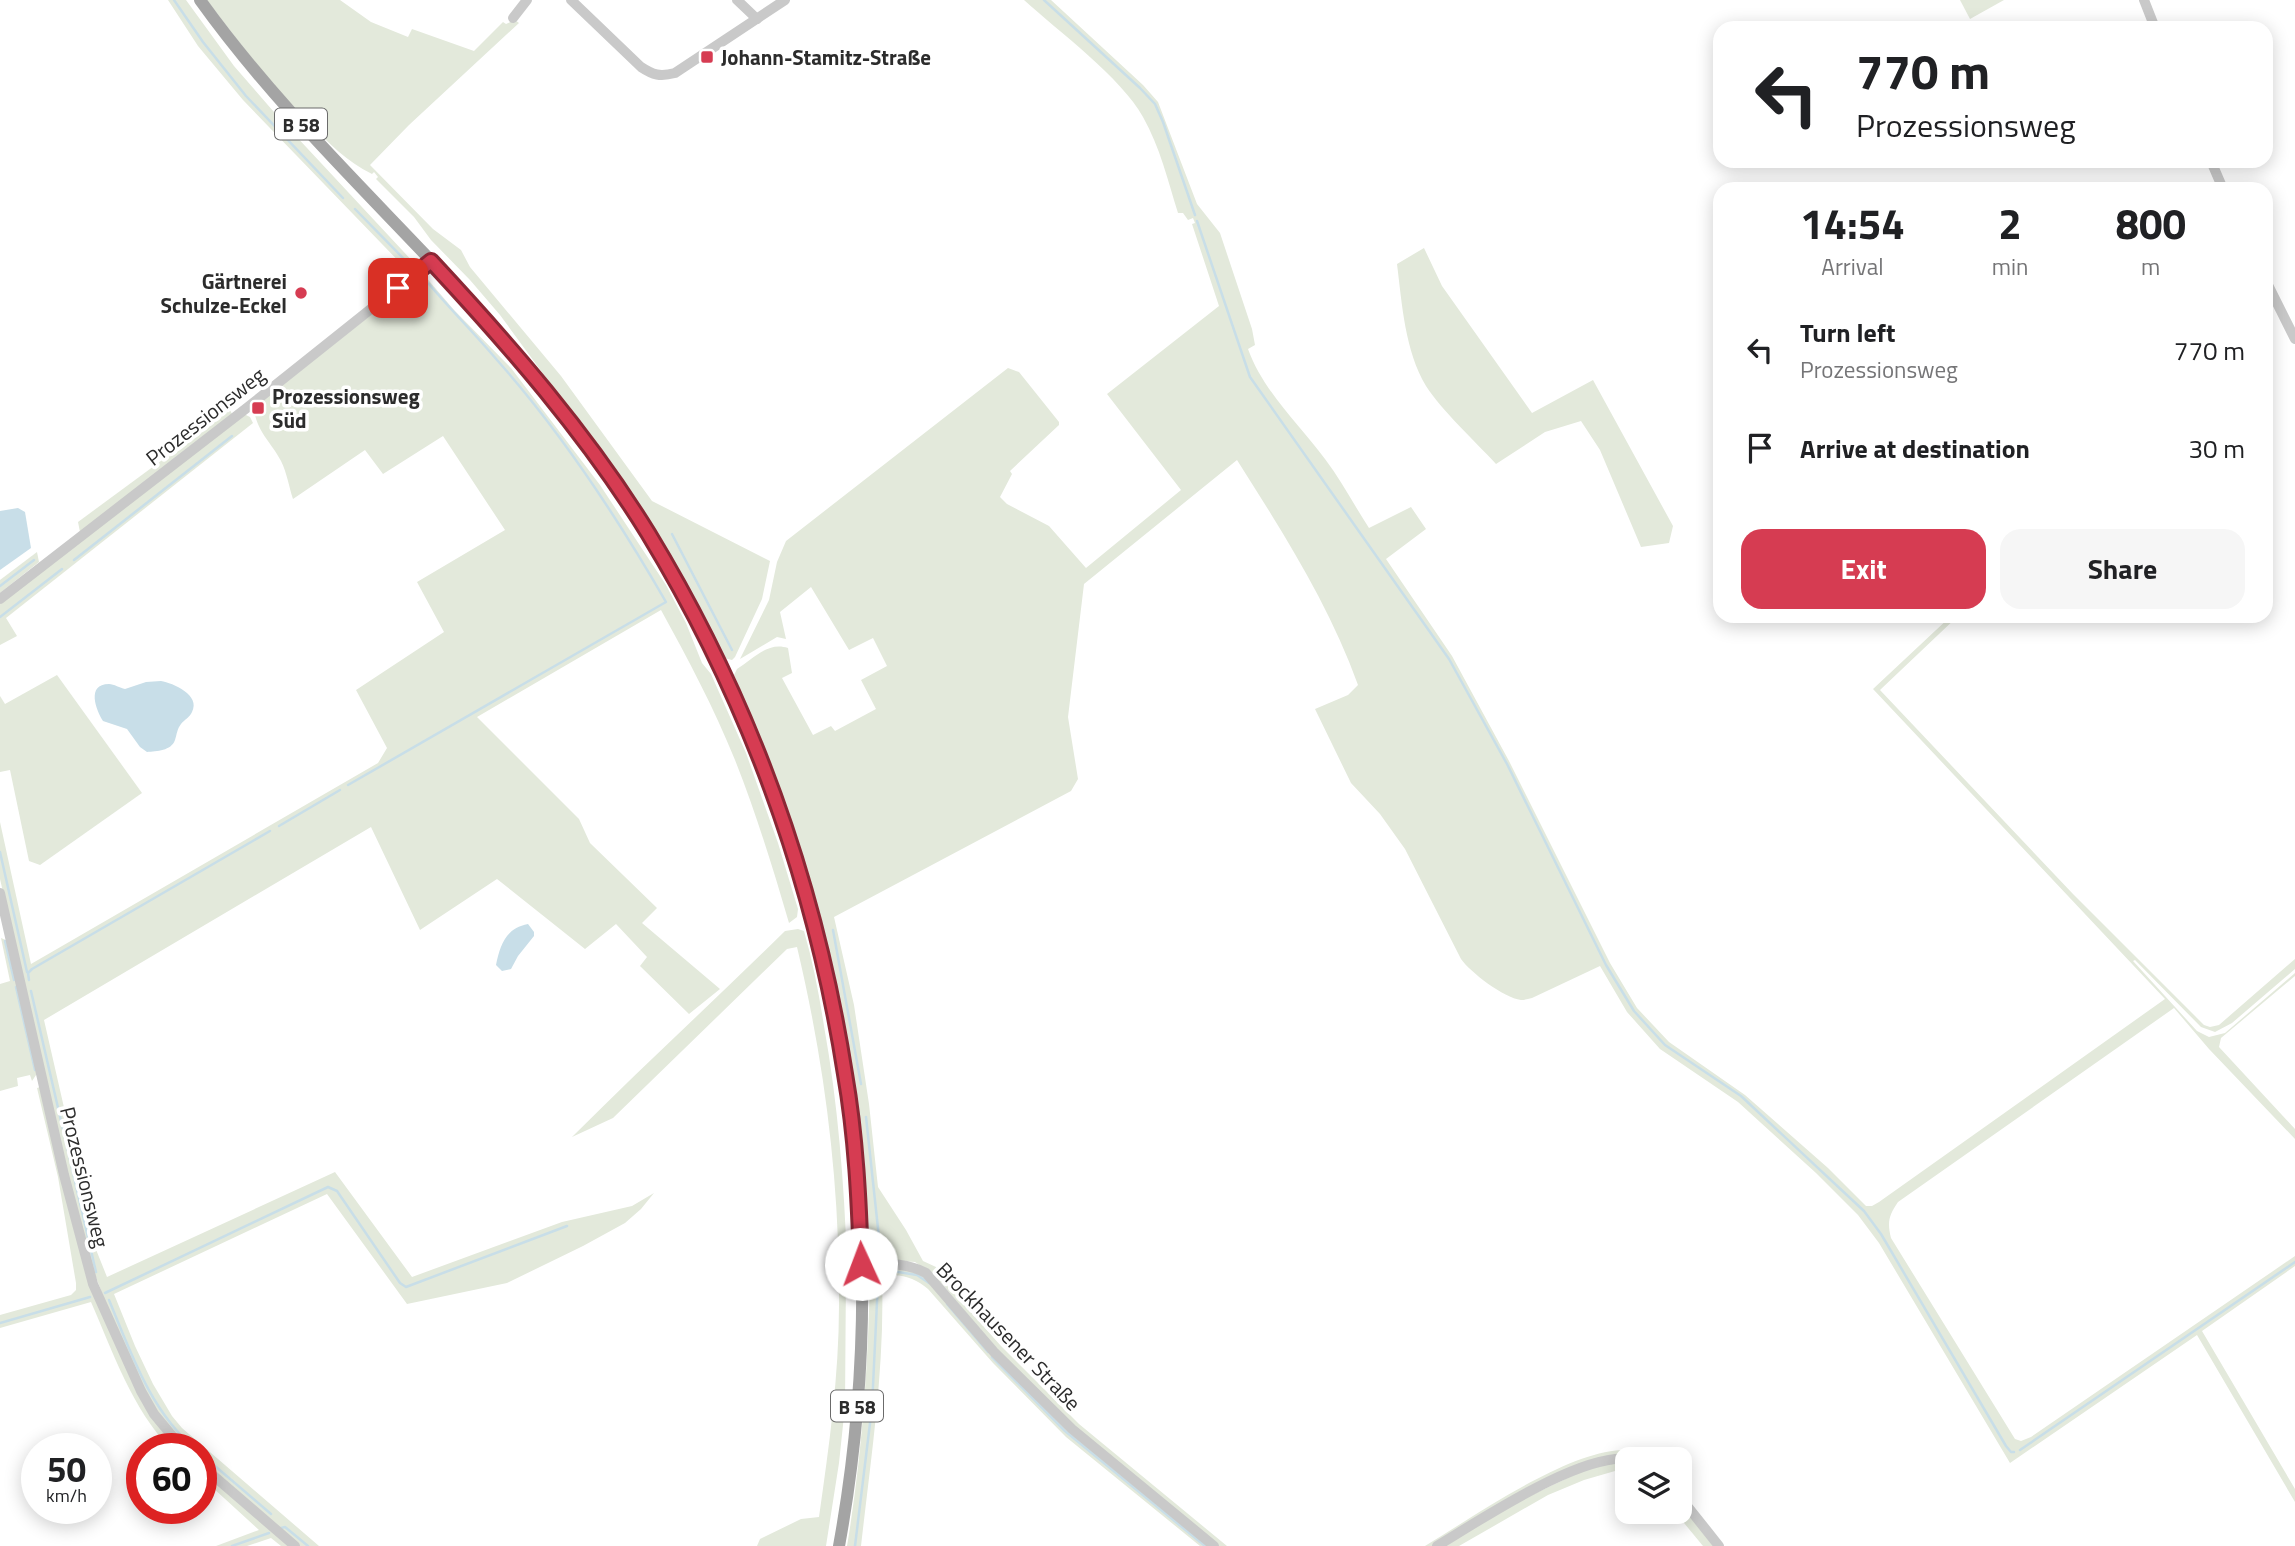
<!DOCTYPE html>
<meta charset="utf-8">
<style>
:root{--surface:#fff;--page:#f6f6f6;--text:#202124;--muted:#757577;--accent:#d63c52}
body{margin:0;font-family:"Titillium Web",sans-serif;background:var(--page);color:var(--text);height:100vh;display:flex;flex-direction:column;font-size:26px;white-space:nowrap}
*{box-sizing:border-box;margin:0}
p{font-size:23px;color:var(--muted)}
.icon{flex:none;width:38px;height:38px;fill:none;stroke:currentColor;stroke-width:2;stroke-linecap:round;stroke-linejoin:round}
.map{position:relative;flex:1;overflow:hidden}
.details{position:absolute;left:1713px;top:182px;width:560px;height:441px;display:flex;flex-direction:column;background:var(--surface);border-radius:21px;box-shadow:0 4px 18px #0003}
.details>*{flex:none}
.guide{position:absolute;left:1713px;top:21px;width:560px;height:147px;border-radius:21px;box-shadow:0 4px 18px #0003;background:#fff;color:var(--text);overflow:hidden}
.fabs{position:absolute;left:1615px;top:1447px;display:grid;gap:14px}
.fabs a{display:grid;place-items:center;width:77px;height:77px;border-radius:14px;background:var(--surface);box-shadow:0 4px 18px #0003;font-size:35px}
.speed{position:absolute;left:21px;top:1433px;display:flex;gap:14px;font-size:35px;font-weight:700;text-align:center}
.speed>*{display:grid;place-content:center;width:91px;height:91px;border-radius:50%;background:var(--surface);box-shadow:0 4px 18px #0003;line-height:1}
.speed small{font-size:18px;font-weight:400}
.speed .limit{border:10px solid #d22;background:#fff;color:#111}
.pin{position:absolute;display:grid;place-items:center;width:60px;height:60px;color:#fff;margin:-30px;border-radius:14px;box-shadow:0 4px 10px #0006}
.me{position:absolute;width:77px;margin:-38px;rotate:358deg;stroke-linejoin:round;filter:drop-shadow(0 0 5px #0008)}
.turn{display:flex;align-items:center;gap:24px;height:147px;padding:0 28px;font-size:32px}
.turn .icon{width:91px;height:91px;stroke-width:2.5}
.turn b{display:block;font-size:49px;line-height:60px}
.eta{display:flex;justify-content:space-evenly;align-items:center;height:119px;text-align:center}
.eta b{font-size:42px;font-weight:700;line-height:49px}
.button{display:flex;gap:14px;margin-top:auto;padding:14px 28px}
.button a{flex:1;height:80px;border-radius:21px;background:var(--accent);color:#fff;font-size:28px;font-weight:700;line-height:80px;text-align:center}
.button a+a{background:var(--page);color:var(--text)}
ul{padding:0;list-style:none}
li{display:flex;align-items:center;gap:21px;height:98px;padding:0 28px}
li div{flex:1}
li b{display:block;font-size:26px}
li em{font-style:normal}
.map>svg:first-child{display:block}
.green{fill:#e3e9db}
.water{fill:#c8dee8}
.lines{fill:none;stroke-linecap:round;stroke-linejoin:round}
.stream{stroke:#c8dee8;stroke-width:2.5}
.minor{stroke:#c9c9c9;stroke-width:10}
.major{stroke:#a4a4a4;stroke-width:12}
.route-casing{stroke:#8b2735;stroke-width:18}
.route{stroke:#d63c52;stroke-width:12}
.poi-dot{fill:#d63c52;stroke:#fff;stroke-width:2.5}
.labels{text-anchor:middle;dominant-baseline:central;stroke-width:7;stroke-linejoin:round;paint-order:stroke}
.shield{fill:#fff;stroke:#6b6b6b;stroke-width:2}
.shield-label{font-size:19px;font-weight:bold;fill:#2c2c2c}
.poi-label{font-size:21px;font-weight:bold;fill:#2c2c2c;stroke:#fff;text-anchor:start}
.street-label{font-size:21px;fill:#2c2c2c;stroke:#fff}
</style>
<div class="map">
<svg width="2295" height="1546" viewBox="0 0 2295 1546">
<rect width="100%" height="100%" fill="#fff"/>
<g class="green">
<path d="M168,0H186L234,66L280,119L416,265L410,273L243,100L198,46Z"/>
<path d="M207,0H340L371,22L408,37L412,29L474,51L503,22L506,24L515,20L519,23L409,125L370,165L433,229L461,250L470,267L561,376L652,501L770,561L762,599L735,657L732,660L724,658L709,626L660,537L616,473L500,315L470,280L431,240L414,217L376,179L378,177L374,172L372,174C346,161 330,144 310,124C272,85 239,43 207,0Z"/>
<path d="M1024,0H1051L1143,85L1158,102L1197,204L1220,233L1252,329L1255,345L1248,349C1263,391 1299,424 1325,459C1341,480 1354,505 1369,528L1411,507L1426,529L1386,559L1452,656L1509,761L1610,963L1637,1008L1669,1042L1745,1095L1828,1168L1866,1206H1872L1879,1202L2165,999L1873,689L1951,616H1958L1880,690L2073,894L2204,1025L2210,1027L2219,1025L2295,959V969L2232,1023L2215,1032L2201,1027L2135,960L2133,961L2197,1031L2209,1037L2225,1033L2295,973V976L2221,1038L2219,1047L2295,1129V1139L2209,1049L2174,1008L1898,1202C1889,1215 1887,1222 1891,1238L2015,1439L2021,1441L2031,1437L2295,1256V1266L2202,1331L2295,1489V1502L2197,1335L2010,1463L1879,1243L1858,1215L1816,1173L1738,1102L1660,1049L1627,1012L1600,966L1532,998C1528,999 1524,1000 1521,1000C1504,998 1470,972 1461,959L1405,849L1380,814L1351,783L1315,709L1348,695L1358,685C1329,604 1282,531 1237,460L1084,584L1068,717L1078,779L1071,791L834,917L854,1005L869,1104L878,1187L906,1230L923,1261L936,1267L968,1309L1001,1346L1079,1424L1227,1546H1218L1075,1428L997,1350L943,1285L929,1272L915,1262L874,1259L870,1249L865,1188L852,1078L840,1003L821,920L795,836L763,746L734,675L737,669C753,659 768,641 788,648L792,673L782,678L813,735L831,726L835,731L876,709L861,680L887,666L873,638L849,650L811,587L780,612L786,639L777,637L740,659L769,600L777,562L786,541L1008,368L1019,372L1059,422V425L1010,471L1012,474L1000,497L1007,504L1049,526L1086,568L1181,490L1107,394L1219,306L1192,224L1195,223L1193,218L1188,220L1183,213H1178C1168,181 1160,147 1143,117C1122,78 1058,31 1024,0Z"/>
<path d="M1960,0H2004L1970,19Z"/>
<path d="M1424,248L1442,286L1532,413L1593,380L1673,526L1669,543L1641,547L1600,450L1581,421L1545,432L1496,464C1475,441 1442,411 1426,386C1405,351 1402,304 1397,264Z"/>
<path d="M424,275L454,310L511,368L600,485L666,585L686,623L702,663L711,674L746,753L778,843L798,909L797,917L789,923C773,868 756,813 735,760C714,708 688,659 661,610L477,717L579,819L590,843L657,908L642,923L720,989L689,1014L640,966L647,957L616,924L585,949L497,879L420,930L371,827L44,1020L97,1252L107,1277L335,1172L412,1277L562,1222L632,1206L654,1193L641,1209L625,1223L583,1246L507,1283L407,1304L327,1194L114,1294L135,1346L153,1384L172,1416L182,1428L319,1546H299L201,1462V1449H186L155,1413L123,1347L85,1249L0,879V822L31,964L378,763L387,748L356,690L444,632L417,582L505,530L443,436L383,474L365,450L293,499C289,487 287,473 281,461C272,443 255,430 254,407L416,279Z"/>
<path d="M229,408L232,414L80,532L78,522L207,427Z"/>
<path d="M244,414L250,417L253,423L6,618L17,636L0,645V604Z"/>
<path d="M37,552L39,562L0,593V580Z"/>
<path d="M57,675L142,793L40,865L29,861L10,770L0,772V696L5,704Z"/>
<path d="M798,929L804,931C813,962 819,994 824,1026C838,1104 844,1182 847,1261L839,1265L840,1268L846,1270L845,1406L839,1463L826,1546H757L760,1539L801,1519L819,1517C829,1447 839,1376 839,1305C840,1184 825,1065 797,947L787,949L613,1118L572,1137C642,1067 715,1000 785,931Z"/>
<path d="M1,938L8,941L38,1072L32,1081L30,1075L17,1078L18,1086L0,1091V984L10,981Z"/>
<path d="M40,1087L80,1252L138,1392L179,1449H171C132,1409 113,1352 91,1302L0,1328V1315L71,1295L76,1290V1283L58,1177L37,1088Z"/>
<path d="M899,1267L923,1276L992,1353L1210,1546H1200L1066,1437L993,1363L928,1289C915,1278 899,1272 882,1277C885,1367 871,1457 861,1546H847C862,1457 868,1367 870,1277L877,1271Z"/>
<path d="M1621,1450L1636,1453L1651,1459L1622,1454L1595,1459L1565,1471L1516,1496L1432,1546H1425C1475,1516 1564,1453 1621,1450Z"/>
<path d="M1627,1462V1470L1615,1471L1584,1480L1548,1495L1459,1546H1442L1519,1501L1595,1465Z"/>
<path d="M201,1469L291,1546H281L271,1538L247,1546H216L259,1530L201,1477Z"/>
<path d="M1680,1502L1715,1546H1703L1675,1512H1680Z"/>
</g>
<g class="water">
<path d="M18,508L25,512L31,548L0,570V511Z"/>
<path d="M161,681C173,683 201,695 192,712C190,717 184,720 181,724C177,729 177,734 175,740C171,751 157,751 147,752L140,747L127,729L103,721C96,710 86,684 109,684C114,684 120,688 125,689L146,682Z"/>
<path d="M528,924L534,932V936L518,956L511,969L502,971L496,965C500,945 506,928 528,924Z"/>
</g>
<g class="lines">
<g class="stream">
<path d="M174,0L203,42L246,96L343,198"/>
<path d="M1044,0L1140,88L1155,104L1163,122L1195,215"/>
<path d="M355,209L404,259"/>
<path d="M1197,221L1250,377L1449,659L1507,764L1606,965L1634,1011L1665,1045L1741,1096L1864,1211L1881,1234L2006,1446L2011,1452H2014"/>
<path d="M672,534L732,650"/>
<path d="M74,560L232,436"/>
<path d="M0,586L34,560"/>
<path d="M0,617L62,569"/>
<path d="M348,785L666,602C617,517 562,433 497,360C475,334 451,310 429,284L425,283L403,298"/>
<path d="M279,826L340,790"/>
<path d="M0,852L27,972"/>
<path d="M833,930L861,1084"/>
<path d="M5,941L14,980"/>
<path d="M29,980L28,973L32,969L270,831"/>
<path d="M16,987L35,1070"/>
<path d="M31,991L96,1272"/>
<path d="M866,1117L880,1247"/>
<path d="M886,1270L917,1275L929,1283"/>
<path d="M105,1293L328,1187L337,1191L400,1283L406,1287L567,1226"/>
<path d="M109,1300C131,1353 150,1410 195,1449"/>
<path d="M947,1304L988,1352"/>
<path d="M0,1323L90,1297"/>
<path d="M992,1357L1065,1431L1205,1546"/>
<path d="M2020,1450L2295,1262"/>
<path d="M201,1454L271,1514"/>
<path d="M281,1528L285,1527L308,1546"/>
<path d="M232,1546L269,1533"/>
<path d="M855,1546L872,1407L878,1281"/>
</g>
<g class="minor">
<path d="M571,0L641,67C653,75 660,77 675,73L785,0"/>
<path d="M737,0L757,19"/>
<path d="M2144,0L2155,28"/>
<path d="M513,18L527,0"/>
<path d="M2211,161L2223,189"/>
<path d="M2266,281L2295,339"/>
<path d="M0,599L248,407L431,261"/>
<path d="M0,893L64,1175L93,1284L141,1391L154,1414L183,1449"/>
<path d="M861,1264C885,1264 905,1262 926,1273L994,1352L1072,1429L1214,1546"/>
<path d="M201,1465L295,1546"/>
<path d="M1680,1497L1719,1546"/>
<path d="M1437,1546C1479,1521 1587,1448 1633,1460"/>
</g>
<path class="major" d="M200,0C301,141 436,253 544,388C805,714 914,1135 839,1546"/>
</g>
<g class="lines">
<g class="route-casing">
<path id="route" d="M398,288L431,261C510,346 587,434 648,533C749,699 815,882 845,1074C856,1137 859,1201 861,1264"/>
</g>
<use href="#route" class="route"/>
</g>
<g class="poi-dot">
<rect x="700" y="50" width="14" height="14" rx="3.5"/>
<circle cx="301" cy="293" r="7"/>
<rect x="251" y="401" width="14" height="14" rx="3.5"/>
</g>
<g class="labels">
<g class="shield">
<rect x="275" y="108.5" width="52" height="31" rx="5"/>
<rect x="831" y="1390.5" width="52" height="31" rx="5"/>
</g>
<g class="shield-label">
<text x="301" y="124">B 58</text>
<text x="857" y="1406">B 58</text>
</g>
<g class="poi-label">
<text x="721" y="57">Johann-Stamitz-Straße</text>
<text x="287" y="281" text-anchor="end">Gärtnerei<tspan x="287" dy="24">Schulze-Eckel</tspan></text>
<text x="272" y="396">Prozessionsweg<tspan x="272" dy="24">Süd</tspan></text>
</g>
<g class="street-label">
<text transform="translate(205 416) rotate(-38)">Prozessionsweg</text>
<text transform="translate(85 1177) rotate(76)">Prozessionsweg</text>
<text transform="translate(1009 1336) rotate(46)">Brockhausener Straße</text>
</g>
</g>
</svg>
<div class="fabs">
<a><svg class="icon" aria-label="layers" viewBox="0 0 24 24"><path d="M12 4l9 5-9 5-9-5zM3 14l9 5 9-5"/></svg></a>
</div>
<div class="speed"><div>50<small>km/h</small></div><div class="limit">60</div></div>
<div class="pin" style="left:398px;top:288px;background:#d93025"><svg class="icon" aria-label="arrive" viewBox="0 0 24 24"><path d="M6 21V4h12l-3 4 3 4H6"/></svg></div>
<svg class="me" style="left:861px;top:1264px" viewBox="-20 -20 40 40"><circle r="19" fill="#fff"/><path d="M0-13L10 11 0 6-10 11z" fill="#d63c52"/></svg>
<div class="guide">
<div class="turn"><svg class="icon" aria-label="left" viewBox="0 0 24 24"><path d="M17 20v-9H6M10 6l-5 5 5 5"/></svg><div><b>770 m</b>Prozessionsweg</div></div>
</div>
<section class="details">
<div class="eta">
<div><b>14:54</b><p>Arrival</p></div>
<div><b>2</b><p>min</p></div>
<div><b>800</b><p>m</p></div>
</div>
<ul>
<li><svg class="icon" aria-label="left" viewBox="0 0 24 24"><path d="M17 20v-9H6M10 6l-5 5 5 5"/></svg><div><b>Turn left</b><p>Prozessionsweg</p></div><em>770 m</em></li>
<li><svg class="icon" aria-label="arrive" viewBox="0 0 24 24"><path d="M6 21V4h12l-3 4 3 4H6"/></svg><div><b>Arrive at destination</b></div><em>30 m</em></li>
</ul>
<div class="button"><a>Exit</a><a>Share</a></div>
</section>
</div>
